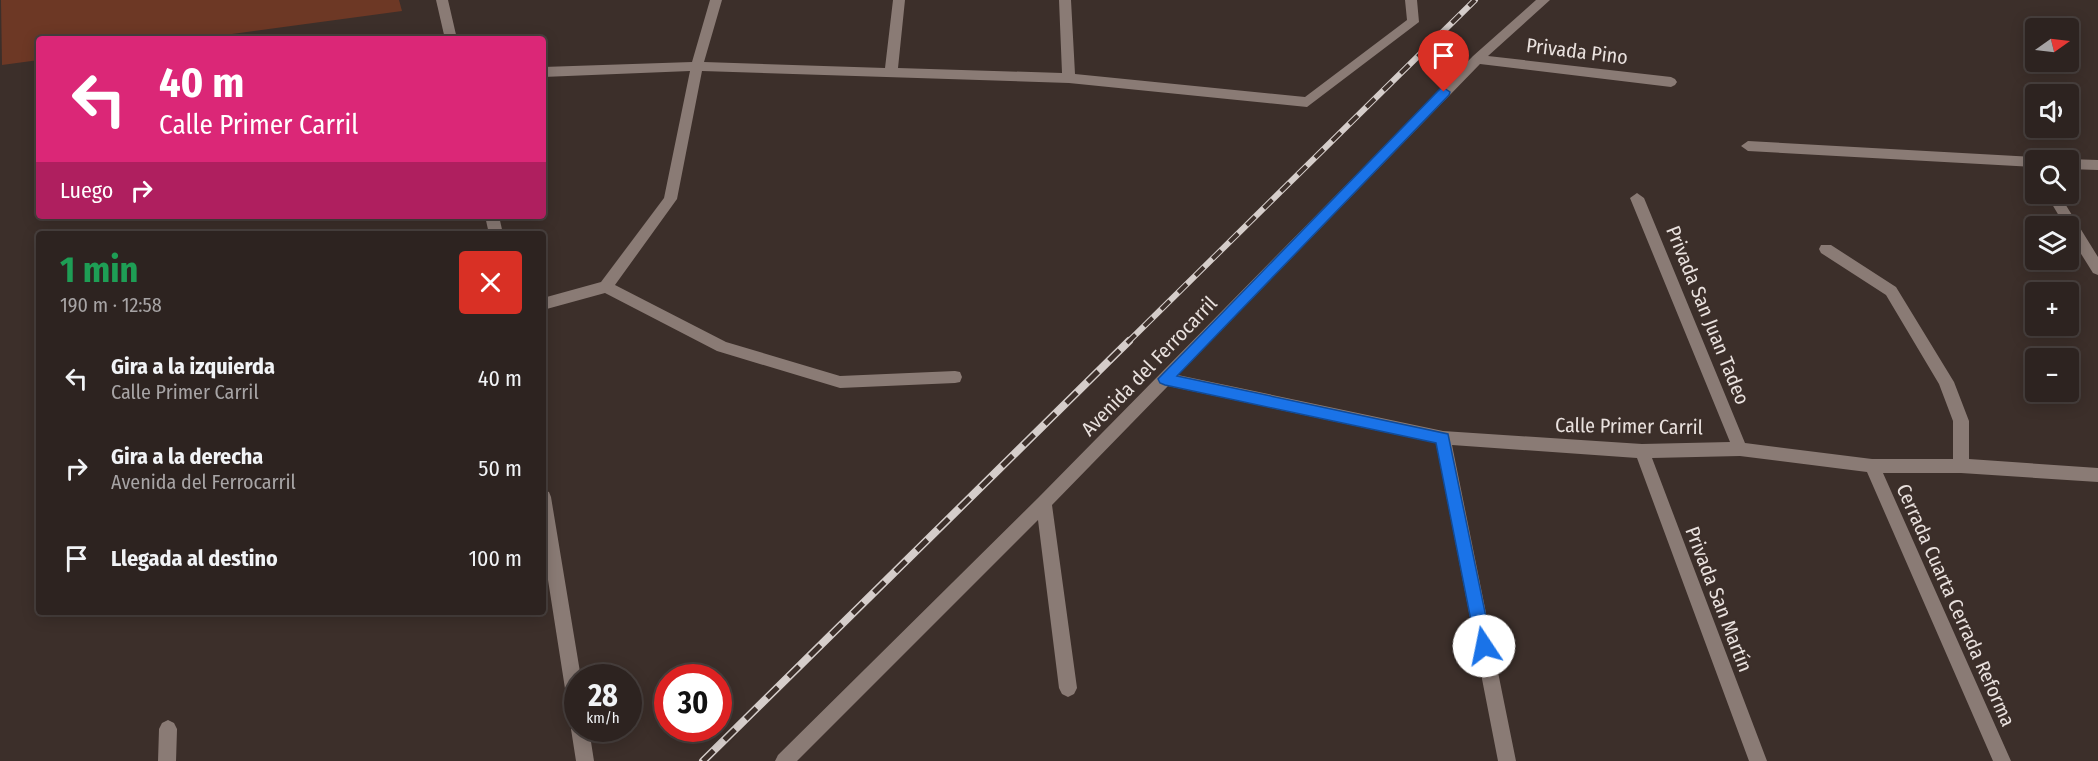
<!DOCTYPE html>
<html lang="es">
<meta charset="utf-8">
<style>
:root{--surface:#2d2320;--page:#392f2d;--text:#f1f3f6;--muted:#a7a4a5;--line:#48403e}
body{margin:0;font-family:"Fira Sans Condensed",sans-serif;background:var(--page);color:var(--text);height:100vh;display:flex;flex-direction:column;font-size:22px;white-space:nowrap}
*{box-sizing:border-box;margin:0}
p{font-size:20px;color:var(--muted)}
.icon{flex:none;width:33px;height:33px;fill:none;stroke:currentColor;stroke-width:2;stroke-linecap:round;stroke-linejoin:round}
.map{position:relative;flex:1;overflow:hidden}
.side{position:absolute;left:36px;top:231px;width:510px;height:384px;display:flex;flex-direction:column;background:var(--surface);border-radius:6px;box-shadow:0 3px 15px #0003,0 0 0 2px var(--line)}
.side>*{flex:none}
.banner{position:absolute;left:36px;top:36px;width:510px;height:183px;border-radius:6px;box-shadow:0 3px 15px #0003,0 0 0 2px var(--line);background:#db2777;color:#fff;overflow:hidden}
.needle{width:39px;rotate:76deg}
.fabs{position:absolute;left:2025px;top:18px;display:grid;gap:12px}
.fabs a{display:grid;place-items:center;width:54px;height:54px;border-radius:6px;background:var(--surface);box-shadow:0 3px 15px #0003,0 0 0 2px var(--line);font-size:30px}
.speed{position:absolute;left:564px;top:664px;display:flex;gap:12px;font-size:30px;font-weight:700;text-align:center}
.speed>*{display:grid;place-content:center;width:78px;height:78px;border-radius:50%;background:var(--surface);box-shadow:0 3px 15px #0003,0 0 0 2px var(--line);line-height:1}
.speed small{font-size:15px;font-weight:400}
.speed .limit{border:9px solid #d22;background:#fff;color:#111}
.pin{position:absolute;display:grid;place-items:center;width:51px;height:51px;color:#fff;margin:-62px -26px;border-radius:50% 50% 50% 0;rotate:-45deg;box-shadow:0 0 6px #0007}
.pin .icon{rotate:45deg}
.me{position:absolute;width:66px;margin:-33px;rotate:349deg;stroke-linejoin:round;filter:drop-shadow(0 0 4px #0008)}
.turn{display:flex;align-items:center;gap:21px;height:126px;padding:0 24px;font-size:27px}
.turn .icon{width:78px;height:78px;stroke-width:2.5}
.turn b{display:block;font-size:42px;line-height:51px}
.then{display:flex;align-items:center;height:57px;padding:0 24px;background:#0003;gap:12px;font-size:22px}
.round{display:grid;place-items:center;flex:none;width:63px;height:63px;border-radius:6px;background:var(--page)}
.head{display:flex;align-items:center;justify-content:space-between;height:102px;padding:0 24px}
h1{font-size:36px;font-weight:700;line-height:45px;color:#1e9e55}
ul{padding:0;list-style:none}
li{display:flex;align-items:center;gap:18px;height:90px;padding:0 24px}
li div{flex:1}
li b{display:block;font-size:22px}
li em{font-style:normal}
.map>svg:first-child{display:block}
.green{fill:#6d3825}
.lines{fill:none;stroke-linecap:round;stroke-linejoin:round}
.minor{fill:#8a7b75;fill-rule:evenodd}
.tertiary{fill:#8a7b75;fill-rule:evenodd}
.rail-far1-casing{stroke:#d5cdca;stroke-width:6}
.rail-casing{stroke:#d5cdca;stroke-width:8}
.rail-far1{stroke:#3c2f2a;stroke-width:4;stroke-dasharray:12;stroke-linecap:butt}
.rail{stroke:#3c2f2a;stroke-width:5;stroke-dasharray:15;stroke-linecap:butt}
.route{fill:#1a73e8;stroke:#114b97;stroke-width:1.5}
.labels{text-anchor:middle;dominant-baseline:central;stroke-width:4.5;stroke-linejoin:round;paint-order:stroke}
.street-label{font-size:20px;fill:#e9e1de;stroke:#3c2f2a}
</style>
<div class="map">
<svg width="2098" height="761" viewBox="0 0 2098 761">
<rect width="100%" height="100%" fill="#3c2f2a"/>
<path class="green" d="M1,0H399L402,11L195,39H39V60L2,65Z"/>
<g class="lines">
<g class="minor">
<path d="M710,0H722L704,62L885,68L893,0H905L898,68L1062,73L1059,0H1071L1075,74L1305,97L1407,20L1405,0H1417L1419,22L1307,107L1069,83L702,71L677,199L615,285L726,342L840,376L955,371L960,372L962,377L960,382L955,383L840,388L717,351L605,293L543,310V298L601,282L664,198L690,71L543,77V67L692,62Z"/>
<path d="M1536,0H1550L1488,56L1671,77L1675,79L1677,82L1675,85L1671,87L1480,64L1178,375L1443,431L1642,444L1730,442L1630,198L1637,193L1644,198L1745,443L1872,459H1953V421L1939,384L1886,295L1821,253L1819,249L1821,245H1831L1896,287L1954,382L1969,421V459L2098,468V482L1961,473H1883L2011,761H1993L1867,472L1740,456L1652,458L1767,761H1749L1637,458L1452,445L1516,761H1498L1436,443L1168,386L1052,505L1077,688L1074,694L1068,697L1062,694L1059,688L1038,520L797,761H775L778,755L1038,498L1473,56Z"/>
<path d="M1748,141L2036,157L2042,160H2036V167L1748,151L1741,146Z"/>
<path d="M2068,159L2098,160V170L2068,169V160H2063Z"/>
<path d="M2046,194H2059L2098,257V275L2093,273L2068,233V226H2065Z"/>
<path d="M168,720L174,723L177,729L176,761H158L159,729L162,723Z"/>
</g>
<g class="tertiary">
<path d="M436,0H448L457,39H445Z"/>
<path d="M485,216H499L503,234H489Z"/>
<path d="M543,490L549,492L551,497L581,678H578V729H589L594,761H576L571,729L576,722L572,720L569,714L543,548Z"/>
</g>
<g class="rail-far1-casing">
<path id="rail-far1" d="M1127,343L1475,0"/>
</g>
<g class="rail-casing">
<path id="rail" d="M703,761L1129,341"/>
</g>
<use href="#rail-far1" class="rail-far1"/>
<use href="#rail" class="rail"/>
</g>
<path class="route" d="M1444,88L1450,92L1449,95L1177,376L1448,434L1492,646L1489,651L1484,653L1478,651L1476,646L1436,443L1165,385L1160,383L1158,379L1440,89Z"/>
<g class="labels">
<g class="street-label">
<text transform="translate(1577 51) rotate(7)">Privada Pino</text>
<text transform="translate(1708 315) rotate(68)">Privada San Juan Tadeo</text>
<text transform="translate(1149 366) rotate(-46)">Avenida del Ferrocarril</text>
<text transform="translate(1629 426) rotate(1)">Calle Primer Carril</text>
<text transform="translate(1719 599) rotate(69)">Privada San Martín</text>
<text transform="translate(1956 605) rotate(66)">Cerrada Cuarta Cerrada Reforma</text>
</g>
</g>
</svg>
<div class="fabs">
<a><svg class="needle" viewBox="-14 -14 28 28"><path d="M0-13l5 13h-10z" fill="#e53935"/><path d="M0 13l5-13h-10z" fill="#a7a4a5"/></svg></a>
<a><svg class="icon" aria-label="sound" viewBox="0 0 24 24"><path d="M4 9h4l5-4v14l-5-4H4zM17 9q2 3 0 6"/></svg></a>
<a><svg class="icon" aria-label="search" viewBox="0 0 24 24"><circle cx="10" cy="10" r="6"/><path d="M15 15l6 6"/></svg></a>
<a><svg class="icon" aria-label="layers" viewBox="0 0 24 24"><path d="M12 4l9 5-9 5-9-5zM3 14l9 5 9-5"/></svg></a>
<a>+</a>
<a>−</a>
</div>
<div class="speed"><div>28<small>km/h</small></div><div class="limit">30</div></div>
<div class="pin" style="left:1444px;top:92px;background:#d93025"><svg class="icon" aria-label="arrive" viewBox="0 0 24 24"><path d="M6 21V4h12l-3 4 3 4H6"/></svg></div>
<svg class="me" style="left:1484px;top:646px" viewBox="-20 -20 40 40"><circle r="19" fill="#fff"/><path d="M0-13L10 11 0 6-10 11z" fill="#1a73e8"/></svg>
<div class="banner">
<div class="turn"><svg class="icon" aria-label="left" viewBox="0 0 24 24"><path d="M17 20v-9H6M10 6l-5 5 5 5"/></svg><div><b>40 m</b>Calle Primer Carril</div></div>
<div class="then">Luego<svg class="icon" aria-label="right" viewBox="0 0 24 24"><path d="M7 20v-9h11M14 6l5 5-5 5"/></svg></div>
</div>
<section class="side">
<div class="head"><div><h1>1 min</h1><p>190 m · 12:58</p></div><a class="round" style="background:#d93025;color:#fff"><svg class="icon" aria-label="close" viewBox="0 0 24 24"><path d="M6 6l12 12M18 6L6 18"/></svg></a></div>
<ul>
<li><svg class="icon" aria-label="left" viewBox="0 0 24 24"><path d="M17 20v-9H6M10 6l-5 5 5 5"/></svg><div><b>Gira a la izquierda</b><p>Calle Primer Carril</p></div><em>40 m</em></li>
<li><svg class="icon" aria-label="right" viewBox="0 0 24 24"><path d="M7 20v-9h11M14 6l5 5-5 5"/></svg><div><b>Gira a la derecha</b><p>Avenida del Ferrocarril</p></div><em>50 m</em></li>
<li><svg class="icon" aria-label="arrive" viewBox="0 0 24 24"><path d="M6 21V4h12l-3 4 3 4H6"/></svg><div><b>Llegada al destino</b></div><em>100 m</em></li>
</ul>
</section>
</div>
